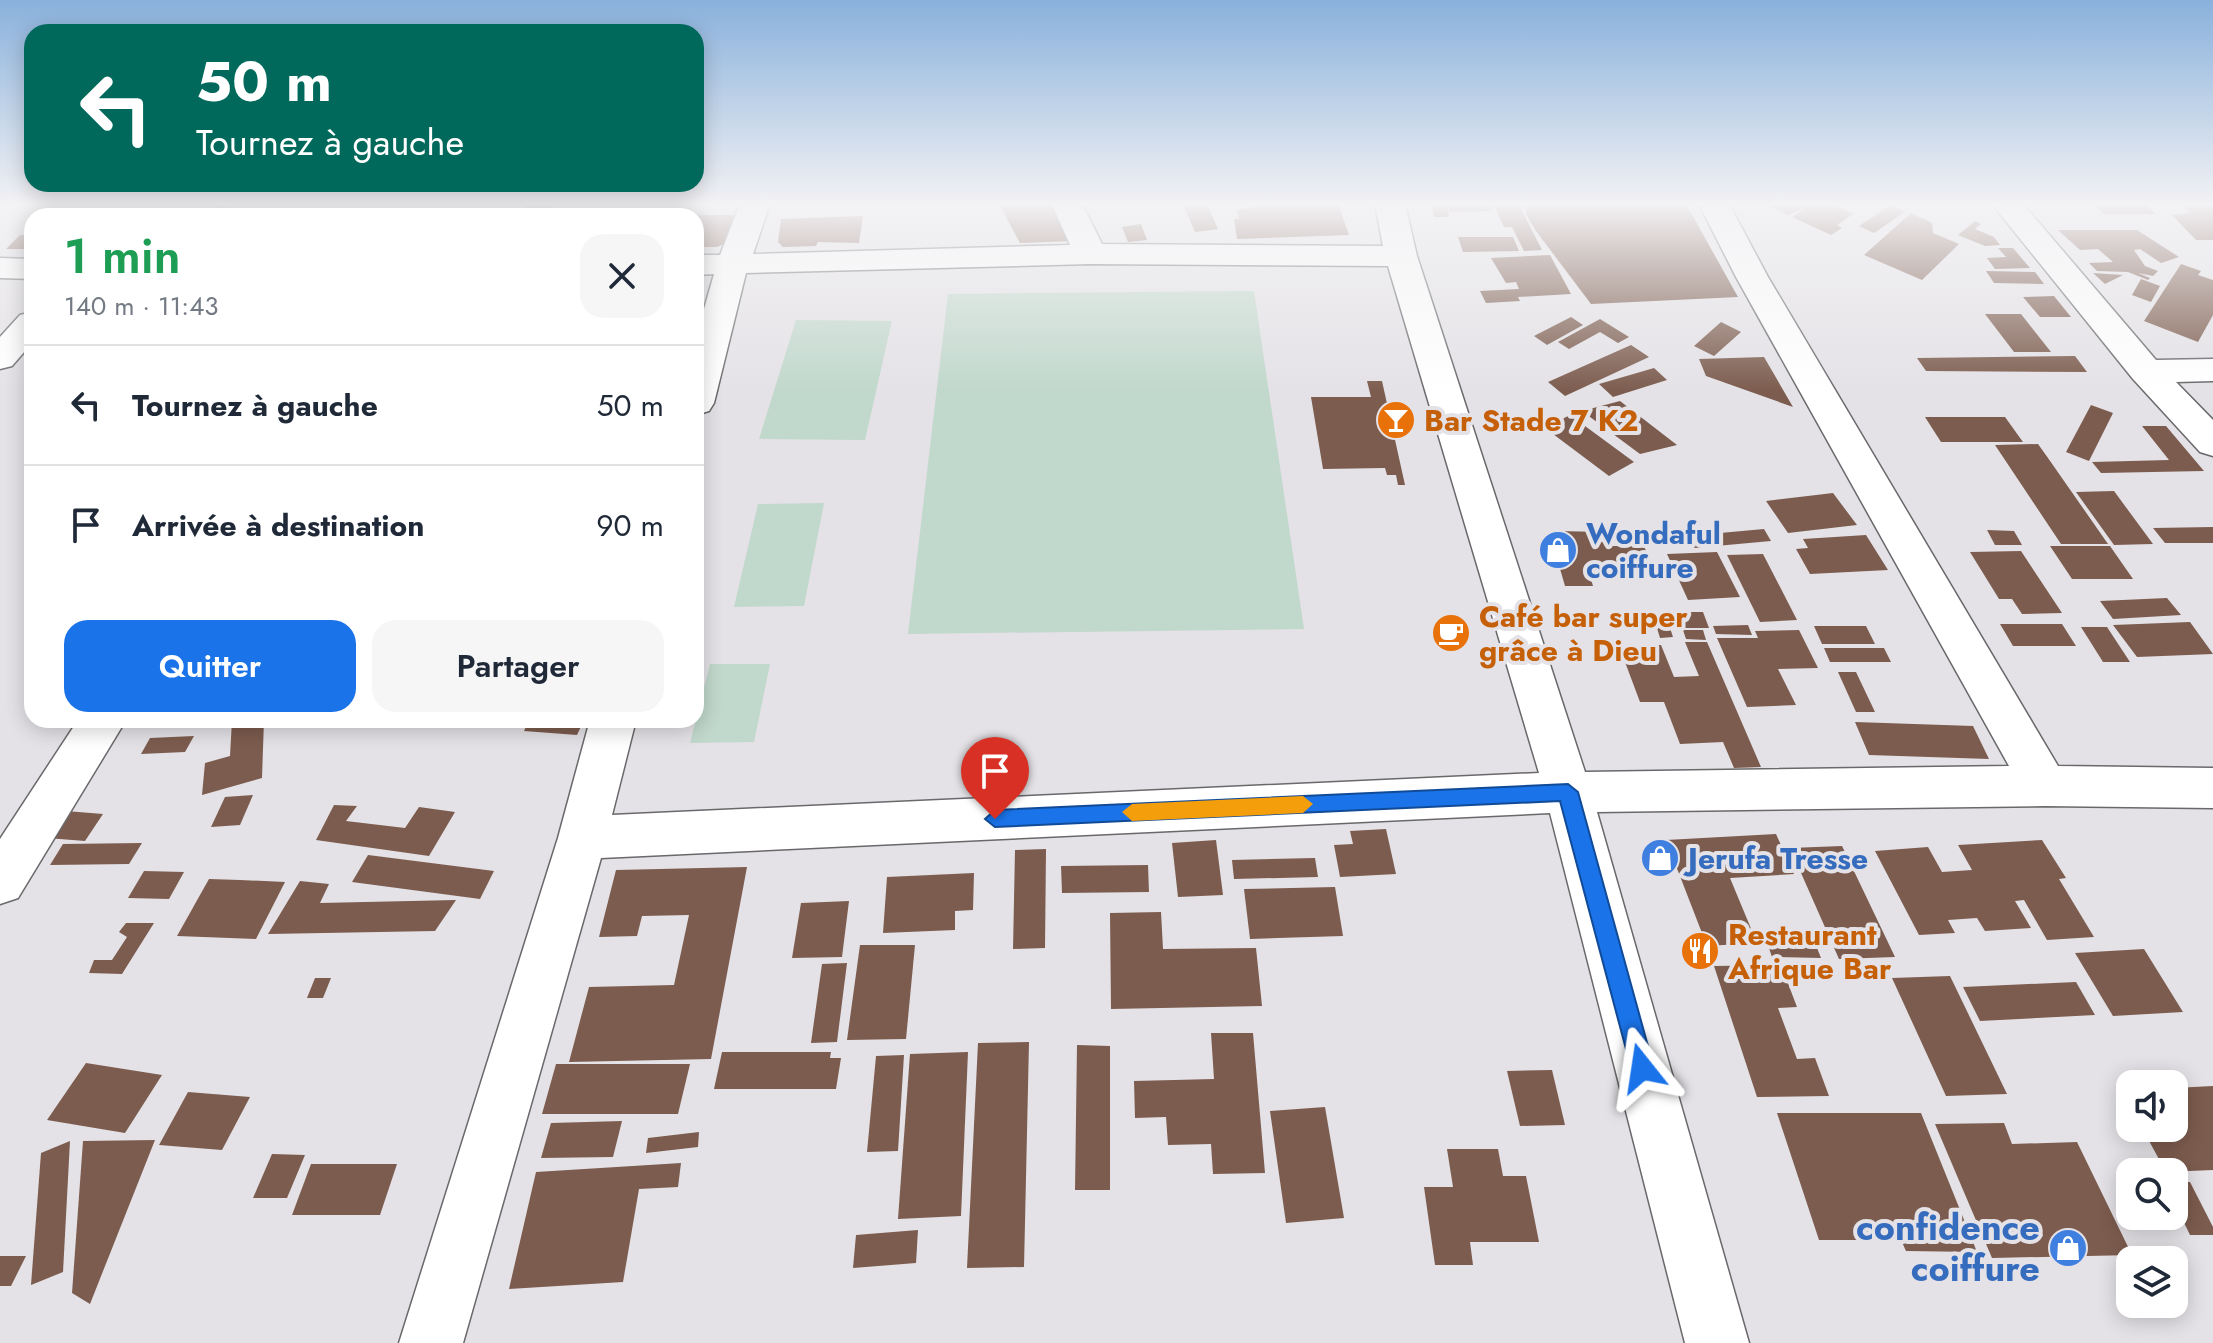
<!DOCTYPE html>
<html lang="fr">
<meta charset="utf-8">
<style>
:root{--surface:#fff;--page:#f6f6f7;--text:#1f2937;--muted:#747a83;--line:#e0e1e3;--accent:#1a73e8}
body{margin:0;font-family:Jost,sans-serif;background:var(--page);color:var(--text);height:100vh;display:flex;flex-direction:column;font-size:30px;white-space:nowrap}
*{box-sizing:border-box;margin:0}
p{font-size:26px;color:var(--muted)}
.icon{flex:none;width:44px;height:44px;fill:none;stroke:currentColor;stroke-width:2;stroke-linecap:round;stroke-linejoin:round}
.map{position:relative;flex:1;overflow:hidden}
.side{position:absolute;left:24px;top:208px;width:680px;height:520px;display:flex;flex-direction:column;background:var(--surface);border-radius:24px;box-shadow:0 4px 20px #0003}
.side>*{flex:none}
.hud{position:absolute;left:24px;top:24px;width:680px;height:168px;border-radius:24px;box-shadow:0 4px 20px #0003;background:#00695c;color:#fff;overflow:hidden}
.controls{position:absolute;left:2116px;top:1070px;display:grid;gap:16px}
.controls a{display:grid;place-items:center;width:72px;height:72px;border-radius:16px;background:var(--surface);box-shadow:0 4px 20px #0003;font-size:40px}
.pin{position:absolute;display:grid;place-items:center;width:68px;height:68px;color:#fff;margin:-82px -34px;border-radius:50% 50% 50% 0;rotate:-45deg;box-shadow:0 0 8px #0007}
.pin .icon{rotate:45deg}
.me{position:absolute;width:88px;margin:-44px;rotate:345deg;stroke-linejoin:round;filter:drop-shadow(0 0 6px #0008)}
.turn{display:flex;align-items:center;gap:28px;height:168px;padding:0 40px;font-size:36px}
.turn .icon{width:104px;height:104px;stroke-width:2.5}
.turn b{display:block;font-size:56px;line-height:68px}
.round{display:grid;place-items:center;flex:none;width:84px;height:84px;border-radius:24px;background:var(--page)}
.head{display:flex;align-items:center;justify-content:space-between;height:136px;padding:0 40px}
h1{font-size:48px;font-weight:600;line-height:60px;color:#1e9e55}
.action{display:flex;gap:16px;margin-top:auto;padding:16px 40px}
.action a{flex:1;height:92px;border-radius:24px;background:var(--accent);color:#fff;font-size:32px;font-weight:600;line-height:92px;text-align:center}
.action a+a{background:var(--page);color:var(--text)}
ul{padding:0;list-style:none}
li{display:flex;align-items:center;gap:24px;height:120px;padding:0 40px;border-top:2px solid var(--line)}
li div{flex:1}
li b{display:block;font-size:30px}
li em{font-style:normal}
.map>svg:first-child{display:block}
.green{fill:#c1d8cc}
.building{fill:#7c5c4e}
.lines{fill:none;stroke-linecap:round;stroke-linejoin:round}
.street-casing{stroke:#69686b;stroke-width:3}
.street{fill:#fff;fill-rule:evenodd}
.route{fill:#1a73e8;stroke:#114b97;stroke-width:2}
.slow{fill:#f59e0b}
.labels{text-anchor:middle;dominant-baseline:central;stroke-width:8;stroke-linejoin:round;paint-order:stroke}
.food-label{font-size:30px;font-weight:bold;fill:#c56008;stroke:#e4e2e6;text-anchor:start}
.shop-label{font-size:30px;font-weight:bold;fill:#366cbe;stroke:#e4e2e6;text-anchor:start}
.near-shop-label{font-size:36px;font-weight:bold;fill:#366cbe;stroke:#e4e2e6;text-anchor:end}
</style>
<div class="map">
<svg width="2213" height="1343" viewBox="0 0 2213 1343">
<rect width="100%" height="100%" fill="#e4e2e6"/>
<g class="green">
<path d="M1254,291L1304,629L908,634L948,294Z"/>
<path d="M796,320L892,321L865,440L759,439Z"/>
<path d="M824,503L804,606L734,607L758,504Z"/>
<path d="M710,664H770L754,742L690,743Z"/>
</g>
<g class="building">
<path d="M526,204H554L546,216L518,215Z"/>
<path d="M999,204H1057L1073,241L1020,243Z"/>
<path d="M1183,204H1207L1218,229L1195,232Z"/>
<path d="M1273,204H1338L1349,235L1237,239L1234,219H1239L1237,210Z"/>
<path d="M1448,204L1491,205L1493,211L1450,212Z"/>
<path d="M1526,204H1686L1738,297L1591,304L1536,231L1526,214Z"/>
<path d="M1766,204H1831L1853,214L1837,225L1842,228L1831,235L1792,217L1808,207L1787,215Z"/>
<path d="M2094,204H2146L2155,214H2104Z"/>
<path d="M1432,205L1447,206L1449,217H1434Z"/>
<path d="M1519,205L1542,250L1524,251L1512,227H1504L1494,206Z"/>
<path d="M1891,205L1905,212L1874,233L1859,226Z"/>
<path d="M217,206L237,208L229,216H209Z"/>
<path d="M2184,207H2213V240H2196L2172,215L2190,213Z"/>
<path d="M623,208H662L659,216H620Z"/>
<path d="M1911,213L1932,223L1933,233L1959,244L1922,280L1864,255Z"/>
<path d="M696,215H736L730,241L717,247H696Z"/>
<path d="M863,216L859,243L818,242L816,246L783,247L778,242L781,219Z"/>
<path d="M1975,221L1981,224L1975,229L1994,237L2000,245L1985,246L1958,235Z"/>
<path d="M1141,224L1147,240L1128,242L1122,227Z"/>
<path d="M2058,230H2137L2179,257L2161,263L2140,249L2134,250L2145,266L2158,271L2153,276L2138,273L2150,278L2148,280L2128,272L2097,271L2089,263L2113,262L2098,249L2080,250Z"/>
<path d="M20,235H32V249H6Z"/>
<path d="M1458,237H1513L1519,251L1463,252Z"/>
<path d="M1998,248H2013L2030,268L1995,269L1987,258L2006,257Z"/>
<path d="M1550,255L1571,294L1518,297L1520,301L1486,303L1480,291L1519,289L1516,282L1506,283L1491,258Z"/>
<path d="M2181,264L2201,271L2198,275L2213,280V315L2198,342L2144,321Z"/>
<path d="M1986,271L2035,272L2044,284L1994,283Z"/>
<path d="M2093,273L2123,275L2105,284Z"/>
<path d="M2141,279L2160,286L2151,302L2132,295Z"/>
<path d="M2054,296L2071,317H2040L2023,297Z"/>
<path d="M1985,314H2021L2051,352H2014Z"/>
<path d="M1571,317L1583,325L1547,345L1534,336Z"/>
<path d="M1600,319L1629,337L1618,343L1600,332L1569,349L1558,342Z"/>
<path d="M1721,322L1741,332L1714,356L1694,346Z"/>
<path d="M1631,345L1649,357L1565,396L1548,382Z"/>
<path d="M2075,356L2087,372L1926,371L1917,358Z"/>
<path d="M1764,357L1793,407L1706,376L1699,359Z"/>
<path d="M1654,368L1667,380L1613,397L1599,384Z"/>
<path d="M1367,381H1382L1405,485H1398L1396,475H1387L1385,468L1323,469L1311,397H1371Z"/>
<path d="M1620,401L1677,445L1640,454L1582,411Z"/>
<path d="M2091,405L2113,413L2089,461L2066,452Z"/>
<path d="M1570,415L1634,462L1609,476L1545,428Z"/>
<path d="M1925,417H2005L2023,442H1941Z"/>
<path d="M2142,426H2166L2204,471L2101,473L2092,462L2169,460Z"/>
<path d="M2038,444L2048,458L2108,544H2061L1995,445Z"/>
<path d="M2114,491L2153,544L2114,545L2076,492Z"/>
<path d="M1833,493L1857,525L1788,533L1766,501Z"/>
<path d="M2213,527V543H2165L2153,528Z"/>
<path d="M1764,529L1771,541L1694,548L1687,536Z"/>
<path d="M1987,530L2014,531L2022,545H1995Z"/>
<path d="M1556,531L1604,532L1609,546H1644L1652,565L1587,566L1593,586H1565L1556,555L1563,554Z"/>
<path d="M1866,535L1888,570L1810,574L1796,549L1808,548L1803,539Z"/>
<path d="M2050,546H2110L2133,579H2072Z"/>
<path d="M2021,551L2062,613L2022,614L2012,599H1999L1970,552Z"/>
<path d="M1717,552L1740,597L1688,600L1667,554Z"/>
<path d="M1763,554L1797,620L1760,622L1727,555Z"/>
<path d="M2167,598L2181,615L2113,619L2100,601Z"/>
<path d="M1645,612H1703L1709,628H1670L1673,637L1660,638L1657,628L1650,627Z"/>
<path d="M2190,622L2213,654L2137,657L2113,625Z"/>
<path d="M2000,624H2062L2076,646H2013Z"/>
<path d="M1748,625L1752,635L1716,634L1713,626Z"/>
<path d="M1814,626H1866L1875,644H1822Z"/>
<path d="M2081,627H2107L2130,662H2103Z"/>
<path d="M1683,630H1703L1706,640L1686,639Z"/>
<path d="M1799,630L1818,668L1778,669L1796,705L1747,707L1717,638H1758L1755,631Z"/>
<path d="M1685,642H1707L1761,767L1734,768L1723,742L1680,744L1664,702H1640L1619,646L1661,645L1674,677L1699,676Z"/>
<path d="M1824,648H1884L1891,662H1830Z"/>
<path d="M1838,672H1856L1875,712H1856Z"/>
<path d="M232,720H264L262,778L202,795L205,763L230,756Z"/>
<path d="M529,720H584L577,735L524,731Z"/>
<path d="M1855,722L1973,726L1989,759L1869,755Z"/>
<path d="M194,736L185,752L141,754L150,738Z"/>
<path d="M253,795L240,825L211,827L225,797Z"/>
<path d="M334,805L357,806L346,821L405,828L419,807L455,812L429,856L316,840Z"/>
<path d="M66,811L103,814L85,841L47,838Z"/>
<path d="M1386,829L1396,874L1340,877L1334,845L1353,844L1350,831Z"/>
<path d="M1776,834L1794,874L1730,878L1757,943L1707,946L1666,840Z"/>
<path d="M1216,840L1223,895L1178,897L1172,843Z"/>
<path d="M2042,840L2066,878L2059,879L2094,937L2047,940L2024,900L2015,901L2031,928L1985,931L1977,918L1948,920L1955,933L1919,935L1875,851L1928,847L1942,872L1972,870L1958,845Z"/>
<path d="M142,843L129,864L50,865L63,844Z"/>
<path d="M1842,846L1895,957L1839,959L1790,848Z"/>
<path d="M1046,849L1045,948L1013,949L1015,850Z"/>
<path d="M368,855L494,871L480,899L352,882Z"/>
<path d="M1315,858L1318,877L1234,879L1232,860Z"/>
<path d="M1148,865L1149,892L1062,893L1061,866Z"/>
<path d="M747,867L711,1059L569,1062L589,987L674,985L689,915L642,916L637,936L599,937L616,870Z"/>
<path d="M144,871L184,872L169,899L128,898Z"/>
<path d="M974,873L973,910L955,911V930L883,933L887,877Z"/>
<path d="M209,879L240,880L285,882L256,939L177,936Z"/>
<path d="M300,881L329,884L320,903L456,900L435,931L268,934Z"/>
<path d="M1335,887L1343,936L1250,939L1244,889Z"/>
<path d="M849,901L842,957L792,958L801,903Z"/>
<path d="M1161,912L1163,949L1256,948L1262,1006L1111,1009L1110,913Z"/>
<path d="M126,923H154L122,974L89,973L94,960H112L127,937L119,932Z"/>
<path d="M1764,934L1812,935L1821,958L1772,957Z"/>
<path d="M860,945H915L906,1039L847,1040Z"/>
<path d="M2144,949L2183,1012L2113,1016L2075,953Z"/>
<path d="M847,963L837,1042L811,1043L822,964Z"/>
<path d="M1781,965L1797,1007L1778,1008L1797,1059L1815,1058L1829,1096L1757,1097L1714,966Z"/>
<path d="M1950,976L2007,1094L1946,1096L1892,978Z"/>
<path d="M315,978H331L323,998H307Z"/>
<path d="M2076,982L2095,1015L1980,1021L1963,987Z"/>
<path d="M1211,1033H1253L1265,1173L1213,1174L1211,1144L1168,1145L1166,1117L1135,1118L1134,1081L1214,1079Z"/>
<path d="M1029,1042L1024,1267L967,1268L978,1043Z"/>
<path d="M1077,1045L1110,1046V1190H1075Z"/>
<path d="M722,1052H831L830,1058H841L836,1089H714Z"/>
<path d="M968,1052L961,1216L898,1219L910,1054Z"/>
<path d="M904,1055L898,1151L867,1152L876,1056Z"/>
<path d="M86,1063L162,1075L125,1133L47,1120Z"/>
<path d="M556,1064H690L678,1114H542Z"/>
<path d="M1552,1070L1565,1125L1520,1126L1507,1071Z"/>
<path d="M2213,1086V1170L2166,1172L2142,1128H2174V1088Z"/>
<path d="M188,1092L250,1097L222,1150L159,1145Z"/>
<path d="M1325,1107L1344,1218L1286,1223L1270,1111Z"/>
<path d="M1777,1113H1921L1977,1252L1906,1251L1901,1240H1819Z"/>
<path d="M622,1121L613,1157L541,1158L551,1123Z"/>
<path d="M2004,1123L2012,1144L2077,1142L2132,1255L1992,1258L1935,1124Z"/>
<path d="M699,1132L698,1147L646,1153L648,1138Z"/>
<path d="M155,1140L90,1304L72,1293L83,1141Z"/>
<path d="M70,1141L63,1272L31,1285L41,1153Z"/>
<path d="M1447,1149H1498L1503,1176H1526L1539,1242H1470L1473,1265H1435L1424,1187H1453Z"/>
<path d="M272,1154L305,1155L287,1198H253Z"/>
<path d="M681,1163L678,1187L639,1189L623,1282L509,1289L536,1172Z"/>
<path d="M311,1164H397L380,1215H292Z"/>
<path d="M2174,1182H2190L2213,1227V1235H2190L2174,1202Z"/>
<path d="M918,1230L916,1263L853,1268L856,1235Z"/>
<path d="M0,1256H26L11,1286H0Z"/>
</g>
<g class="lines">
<g class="street-casing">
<g id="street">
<path d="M740,204H770L753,254L1070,245L1052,204H1082L1102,244L1383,246L1375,204H1405L1417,256L1585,772L2009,766L1736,277L1699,204H1729L1768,277L2058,766L2213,768V808L2045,806L1597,812L1749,1343H1685L1550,813L601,858L463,1343H399L558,838L590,720H636L612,815L1539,773L1388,266L1090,264L746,273L714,403L709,411L696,415V337L714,274L696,275V255H720Z"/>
<path d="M1992,204H2023L2156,360L2213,359V381L2176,382L2213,420V456L2200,452L2133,379Z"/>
<path d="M0,258L32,259V279L0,278Z"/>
<path d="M32,312V343L12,366L0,369V337L20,315Z"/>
<path d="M78,720H126L18,898L0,904V839Z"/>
</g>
</g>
<use href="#street" class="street"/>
</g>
<linearGradient id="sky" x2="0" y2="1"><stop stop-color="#89b1dc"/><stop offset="0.52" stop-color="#f3f2f4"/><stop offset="1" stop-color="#f3f2f4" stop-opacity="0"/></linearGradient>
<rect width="2213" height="392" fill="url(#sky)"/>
<path class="route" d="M1568,784L1578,792L1654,1068L1650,1076L1642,1079L1634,1076L1631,1068L1560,801L995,827L985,819L995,810Z"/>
<path class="slow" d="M1303,796L1313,804L1303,813L1132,821L1122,812L1132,804Z"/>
<defs>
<g id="bar-disc" transform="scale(2)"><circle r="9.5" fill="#e8710a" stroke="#e4e2e6"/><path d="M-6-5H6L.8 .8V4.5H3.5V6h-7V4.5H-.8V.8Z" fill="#fff"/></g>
<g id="shop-disc" transform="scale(2)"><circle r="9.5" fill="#3f7fe0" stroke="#e4e2e6"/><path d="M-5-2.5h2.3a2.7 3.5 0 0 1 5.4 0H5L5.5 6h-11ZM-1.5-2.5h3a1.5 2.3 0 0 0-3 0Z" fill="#fff"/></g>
<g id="cafe-disc" transform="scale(2)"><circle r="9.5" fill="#e8710a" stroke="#e4e2e6"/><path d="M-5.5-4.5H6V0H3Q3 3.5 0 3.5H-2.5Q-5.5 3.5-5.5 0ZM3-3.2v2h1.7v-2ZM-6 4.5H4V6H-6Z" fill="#fff"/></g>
<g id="restaurant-disc" transform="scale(2)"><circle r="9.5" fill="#e8710a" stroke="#e4e2e6"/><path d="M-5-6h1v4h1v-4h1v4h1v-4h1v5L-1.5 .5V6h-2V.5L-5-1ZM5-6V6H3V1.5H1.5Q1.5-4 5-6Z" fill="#fff"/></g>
</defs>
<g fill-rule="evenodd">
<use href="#bar-disc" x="1396" y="420"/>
<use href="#shop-disc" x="1558" y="550"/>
<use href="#cafe-disc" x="1451" y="633"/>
<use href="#shop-disc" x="1660" y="858"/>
<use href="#restaurant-disc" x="1700" y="951"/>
<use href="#shop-disc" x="2068" y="1248"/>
</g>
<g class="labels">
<g class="food-label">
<text x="1424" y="420">Bar Stade 7 K2</text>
<text x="1479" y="616">Café bar super<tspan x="1479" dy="34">grâce à Dieu</tspan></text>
<text x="1728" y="934">Restaurant<tspan x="1728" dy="34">Afrique Bar</tspan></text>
</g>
<g class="shop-label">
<text x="1586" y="533">Wondaful<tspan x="1586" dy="34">coiffure</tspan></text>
<text x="1688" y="858">Jerufa Tresse</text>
</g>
<g class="near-shop-label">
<text x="2040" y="1227">confidence<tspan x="2040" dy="41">coiffure</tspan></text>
</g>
</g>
</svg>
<div class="controls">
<a><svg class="icon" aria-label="sound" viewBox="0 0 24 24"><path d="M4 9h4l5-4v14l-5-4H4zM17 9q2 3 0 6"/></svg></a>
<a><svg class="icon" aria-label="search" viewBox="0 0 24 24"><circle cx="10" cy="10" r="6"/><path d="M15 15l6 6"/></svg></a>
<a><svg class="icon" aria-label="layers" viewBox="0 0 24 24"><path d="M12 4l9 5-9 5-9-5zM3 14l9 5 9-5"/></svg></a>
</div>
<div class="pin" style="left:995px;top:819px;background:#d93025"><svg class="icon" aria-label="arrive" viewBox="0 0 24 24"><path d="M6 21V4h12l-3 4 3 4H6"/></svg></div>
<svg class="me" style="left:1642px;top:1068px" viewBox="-20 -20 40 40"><path d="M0-17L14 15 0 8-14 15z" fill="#1a73e8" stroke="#fff" stroke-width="4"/></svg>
<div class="hud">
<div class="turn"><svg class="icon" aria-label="left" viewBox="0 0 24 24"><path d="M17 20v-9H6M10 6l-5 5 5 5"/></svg><div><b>50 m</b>Tournez à gauche</div></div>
</div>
<section class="side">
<div class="head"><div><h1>1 min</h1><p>140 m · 11:43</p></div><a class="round"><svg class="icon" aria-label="close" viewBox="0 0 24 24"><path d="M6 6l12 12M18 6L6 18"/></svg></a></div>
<ul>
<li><svg class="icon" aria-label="left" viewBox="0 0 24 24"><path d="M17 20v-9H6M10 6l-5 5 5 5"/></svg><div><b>Tournez à gauche</b></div><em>50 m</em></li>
<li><svg class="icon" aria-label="arrive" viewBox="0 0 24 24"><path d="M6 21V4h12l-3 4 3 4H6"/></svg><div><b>Arrivée à destination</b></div><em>90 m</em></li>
</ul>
<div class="action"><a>Quitter</a><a>Partager</a></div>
</section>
</div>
